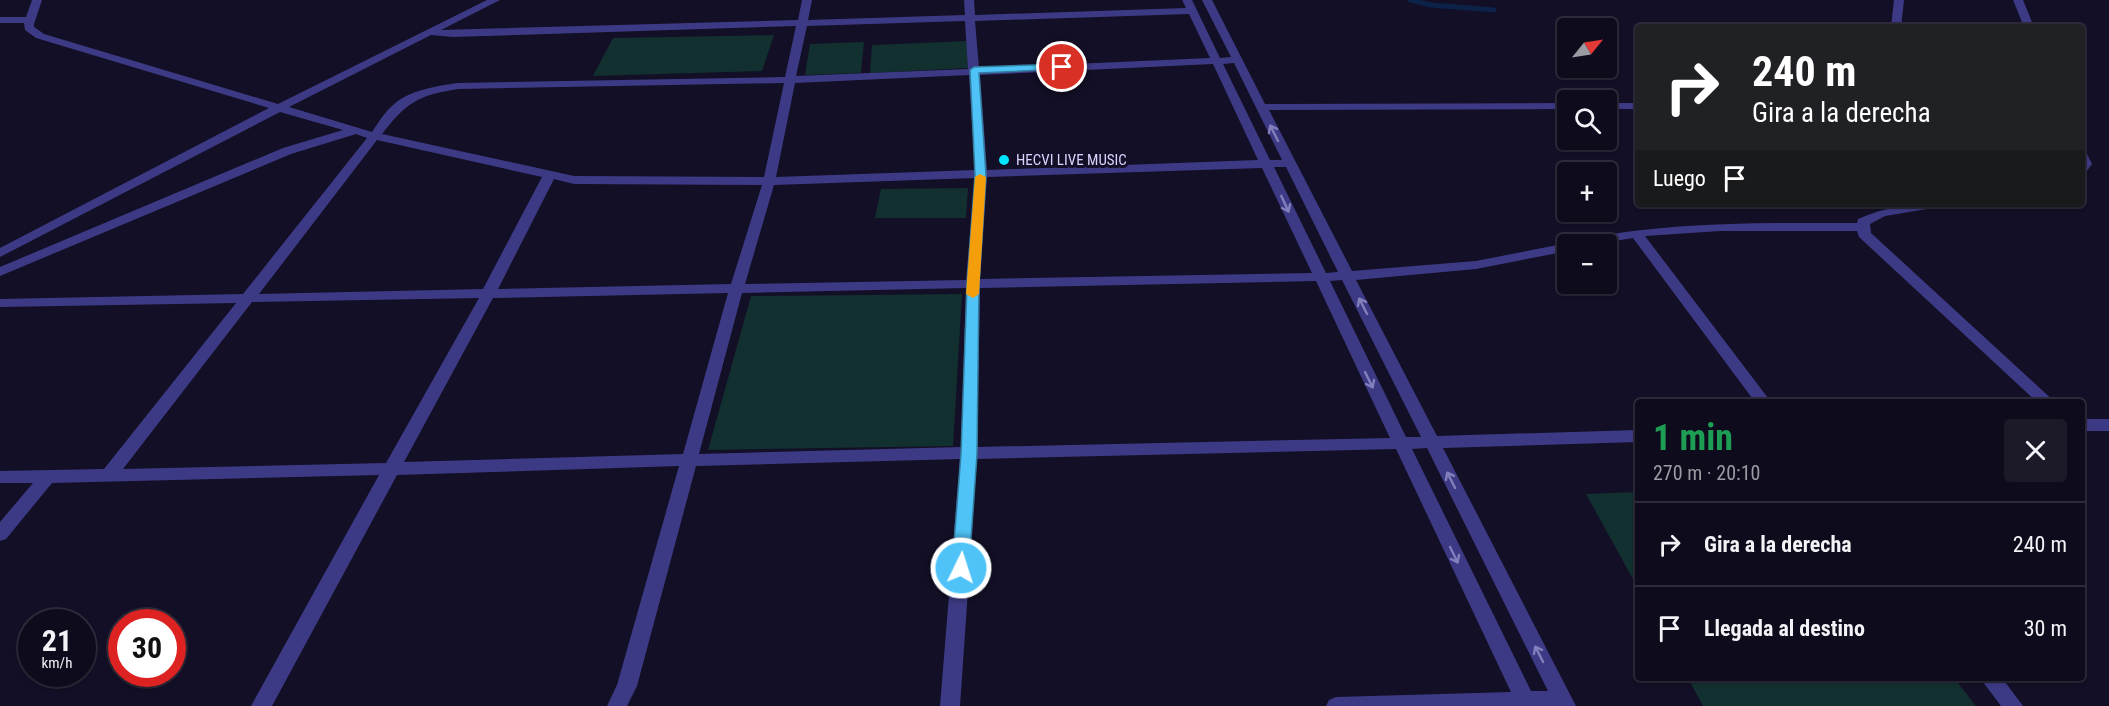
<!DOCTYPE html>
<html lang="es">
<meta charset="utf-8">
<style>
:root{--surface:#0e0b1c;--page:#1c1929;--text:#f1f3f6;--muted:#9b9ba3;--line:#2e2b3b}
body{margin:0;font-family:"Roboto Condensed",sans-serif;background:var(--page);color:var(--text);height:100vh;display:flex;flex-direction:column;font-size:22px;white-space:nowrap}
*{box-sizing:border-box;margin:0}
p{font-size:20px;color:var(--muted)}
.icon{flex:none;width:33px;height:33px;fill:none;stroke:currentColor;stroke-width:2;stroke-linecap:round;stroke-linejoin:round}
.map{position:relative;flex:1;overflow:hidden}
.side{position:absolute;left:1635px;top:399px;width:450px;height:282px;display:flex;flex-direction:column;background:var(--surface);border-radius:6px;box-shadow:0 2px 4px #0004,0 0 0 2px var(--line)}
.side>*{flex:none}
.hud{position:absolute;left:1635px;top:24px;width:450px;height:183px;border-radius:6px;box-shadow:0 2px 4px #0004,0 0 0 2px var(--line);background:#202124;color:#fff;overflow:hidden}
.needle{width:39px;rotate:60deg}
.tools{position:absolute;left:1557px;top:18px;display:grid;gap:12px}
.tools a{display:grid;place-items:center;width:60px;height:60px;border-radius:6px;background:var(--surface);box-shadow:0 2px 4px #0004,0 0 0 2px var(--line);font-size:30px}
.speed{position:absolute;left:18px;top:609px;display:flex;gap:12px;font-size:30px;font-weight:700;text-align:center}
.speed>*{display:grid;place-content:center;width:78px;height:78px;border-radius:50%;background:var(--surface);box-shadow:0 2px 4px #0004,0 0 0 2px var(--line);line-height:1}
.speed small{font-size:15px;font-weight:400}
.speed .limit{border:9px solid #d22;background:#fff;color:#111}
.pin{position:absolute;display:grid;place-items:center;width:51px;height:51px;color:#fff;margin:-26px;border:3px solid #fff;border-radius:50%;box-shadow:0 2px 6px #0007}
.me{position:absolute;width:66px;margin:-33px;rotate:4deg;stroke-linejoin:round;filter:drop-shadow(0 0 4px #0008)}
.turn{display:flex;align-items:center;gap:21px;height:126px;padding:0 18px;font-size:27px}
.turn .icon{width:78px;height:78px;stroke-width:2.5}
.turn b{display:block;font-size:42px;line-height:51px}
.then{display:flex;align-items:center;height:57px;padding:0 18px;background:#0003;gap:12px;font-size:22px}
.round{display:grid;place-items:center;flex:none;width:63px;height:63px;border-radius:6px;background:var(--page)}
.overview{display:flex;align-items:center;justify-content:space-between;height:102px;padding:0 18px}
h1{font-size:36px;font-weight:700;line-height:45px;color:#1e9e55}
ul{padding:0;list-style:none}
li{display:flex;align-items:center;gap:18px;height:84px;padding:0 18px;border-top:2px solid var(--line)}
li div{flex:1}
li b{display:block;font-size:22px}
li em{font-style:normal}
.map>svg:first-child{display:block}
.green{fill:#12302f}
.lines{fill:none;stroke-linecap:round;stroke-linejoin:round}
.stream{stroke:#0c2248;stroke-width:5}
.minor{fill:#3d3a85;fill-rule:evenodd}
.oneway{stroke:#837fbc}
.route{fill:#4fc3f7;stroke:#337fa1;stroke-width:1.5}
.slow{fill:#f59e0b}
.poi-dot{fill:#00e5ff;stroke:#130f26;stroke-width:2}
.labels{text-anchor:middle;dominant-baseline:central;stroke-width:6;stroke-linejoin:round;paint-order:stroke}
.poi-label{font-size:15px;fill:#d9d4ff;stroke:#130f26;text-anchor:start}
</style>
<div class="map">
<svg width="2109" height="706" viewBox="0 0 2109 706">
<rect width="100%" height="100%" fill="#130f26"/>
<g class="green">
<path d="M774,35L762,71L593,76L613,38Z"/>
<path d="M967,41L969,68L870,73L872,45Z"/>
<path d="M864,42L861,73L805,75L810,44Z"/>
<path d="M968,188L966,218H875L881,189Z"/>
<path d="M962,294L953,446L708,450L751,296Z"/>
<path d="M1638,492V588L1586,494Z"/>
<path d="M1688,678H1954L1976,706H1703Z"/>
</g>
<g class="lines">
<path class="stream" d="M1410,0L1431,5L1494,10"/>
<g class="minor">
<path d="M32,0H42L34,24V27L44,34L278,104L487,0H500L441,30L798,20L802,0H812L808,20L965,15L964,0H974L975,15L1186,8L1182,0H1192L1220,58L1231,57L1202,0H1212L1265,104L1568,103V109L1269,110L1352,271L1476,261L1568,243L1572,244L1579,240C1671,221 1763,223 1857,223L1858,219C1885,207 1910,204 1939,204L1933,208L1885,216L1870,224L1871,233L2055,402H2037L1859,237L1857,231H1720L1645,236L1771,402H1755L1633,238L1596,244H1568V251L1476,269L1356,280L1437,436L1638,430V442L1443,448L1576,706H1326L1329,700L1336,697L1511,692L1396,449L977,459L960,706H940L960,459L696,466L637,686L627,706H607L617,685L679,466L397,475L272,706H251L379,475L52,483L6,539L0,541V522L33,483H0V471L104,469L236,303L0,307V299L243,294L367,138L356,134L291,154L0,276V267L283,148L343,130L280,112L0,257V248L269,108L36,38L25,30L24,23H0V17H26ZM1189,14L1210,58L979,68L975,21ZM965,21L968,69L796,76L807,26ZM796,26L785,77L458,83C437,86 408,90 392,106C384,113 378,123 372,132L289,107L431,35L453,37ZM1234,63L1282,160H1270L1223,64ZM1213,64L1258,160L987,170L980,75ZM969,75L975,170L776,177L795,83ZM784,83L764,177L574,176L382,134C406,103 418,95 458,89ZM377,140L542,177L483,289L259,294ZM1274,167H1286L1338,272L1326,273ZM1262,168L1312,273L980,279L987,177ZM975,178L966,280L745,284L774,185ZM554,179L574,184L762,185L731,284L498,289ZM1342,280L1421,437H1406L1330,281ZM1316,281L1390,438L977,447L980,288ZM966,288L961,447L699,454L742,293ZM728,293L683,454L404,462L493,298ZM479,298L386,463L123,469L252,302ZM1427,448L1548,691H1531L1412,449Z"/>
<path d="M1894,0H1904L1901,27H1891Z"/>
<path d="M2013,0H2023L2034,27H2024Z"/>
<rect x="1606" y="103" width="32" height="6"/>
<path d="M2082,151L2086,152L2092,164L2086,172L2082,173Z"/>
<rect x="2082" y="419" width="27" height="12"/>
<path d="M1980,678H2002L2023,706H2001Z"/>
</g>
</g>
<defs><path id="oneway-shaft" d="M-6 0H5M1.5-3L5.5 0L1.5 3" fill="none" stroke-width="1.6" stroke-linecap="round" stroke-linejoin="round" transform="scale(1.5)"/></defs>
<g class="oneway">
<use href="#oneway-shaft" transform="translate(1274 133) rotate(-117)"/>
<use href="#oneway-shaft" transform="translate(1285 204) rotate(65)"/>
<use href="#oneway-shaft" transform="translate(1363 306) rotate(-117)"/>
<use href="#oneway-shaft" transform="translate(1369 380) rotate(64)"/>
<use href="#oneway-shaft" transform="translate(1451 480) rotate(-117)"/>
<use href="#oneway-shaft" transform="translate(1454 555) rotate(64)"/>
<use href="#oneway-shaft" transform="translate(1539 654) rotate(-117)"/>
</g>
<path class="route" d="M1062,64L1066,65V69L979,73L986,175L979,284L977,454L969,568L966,573L961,575L955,573L952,568L961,454L967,284L975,175L970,70L974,67Z"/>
<path class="slow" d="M980,174L986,177L979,294L973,298L966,294L975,177Z"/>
<circle class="poi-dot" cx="1004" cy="160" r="6"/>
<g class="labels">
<g class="poi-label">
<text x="1016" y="160">HECVI LIVE MUSIC</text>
</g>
</g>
</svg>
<div class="tools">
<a><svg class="needle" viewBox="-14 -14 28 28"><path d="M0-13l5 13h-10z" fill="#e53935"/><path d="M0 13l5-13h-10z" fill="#9b9ba3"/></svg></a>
<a><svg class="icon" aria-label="search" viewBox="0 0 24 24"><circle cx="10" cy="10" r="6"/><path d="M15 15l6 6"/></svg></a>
<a>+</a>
<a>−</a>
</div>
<div class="speed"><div>21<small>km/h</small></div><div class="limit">30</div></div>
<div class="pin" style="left:1062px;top:67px;background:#d93025"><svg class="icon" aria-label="arrive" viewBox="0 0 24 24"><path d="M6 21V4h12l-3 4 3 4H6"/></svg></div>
<svg class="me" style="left:961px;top:568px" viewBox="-20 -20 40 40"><circle r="17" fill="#4fc3f7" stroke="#fff" stroke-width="3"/><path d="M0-11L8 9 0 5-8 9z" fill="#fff"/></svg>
<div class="hud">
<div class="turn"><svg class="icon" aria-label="right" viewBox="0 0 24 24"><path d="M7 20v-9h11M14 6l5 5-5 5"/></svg><div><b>240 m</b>Gira a la derecha</div></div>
<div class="then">Luego<svg class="icon" aria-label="arrive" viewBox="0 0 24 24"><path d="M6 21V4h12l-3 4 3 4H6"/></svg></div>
</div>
<section class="side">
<div class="overview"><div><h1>1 min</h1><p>270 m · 20:10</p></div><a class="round"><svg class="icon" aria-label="close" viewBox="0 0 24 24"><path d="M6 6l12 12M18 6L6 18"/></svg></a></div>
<ul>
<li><svg class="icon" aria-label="right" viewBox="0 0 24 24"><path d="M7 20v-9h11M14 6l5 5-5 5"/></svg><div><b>Gira a la derecha</b></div><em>240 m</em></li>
<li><svg class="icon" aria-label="arrive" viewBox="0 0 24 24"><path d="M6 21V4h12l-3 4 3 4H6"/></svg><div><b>Llegada al destino</b></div><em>30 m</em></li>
</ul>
</section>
</div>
